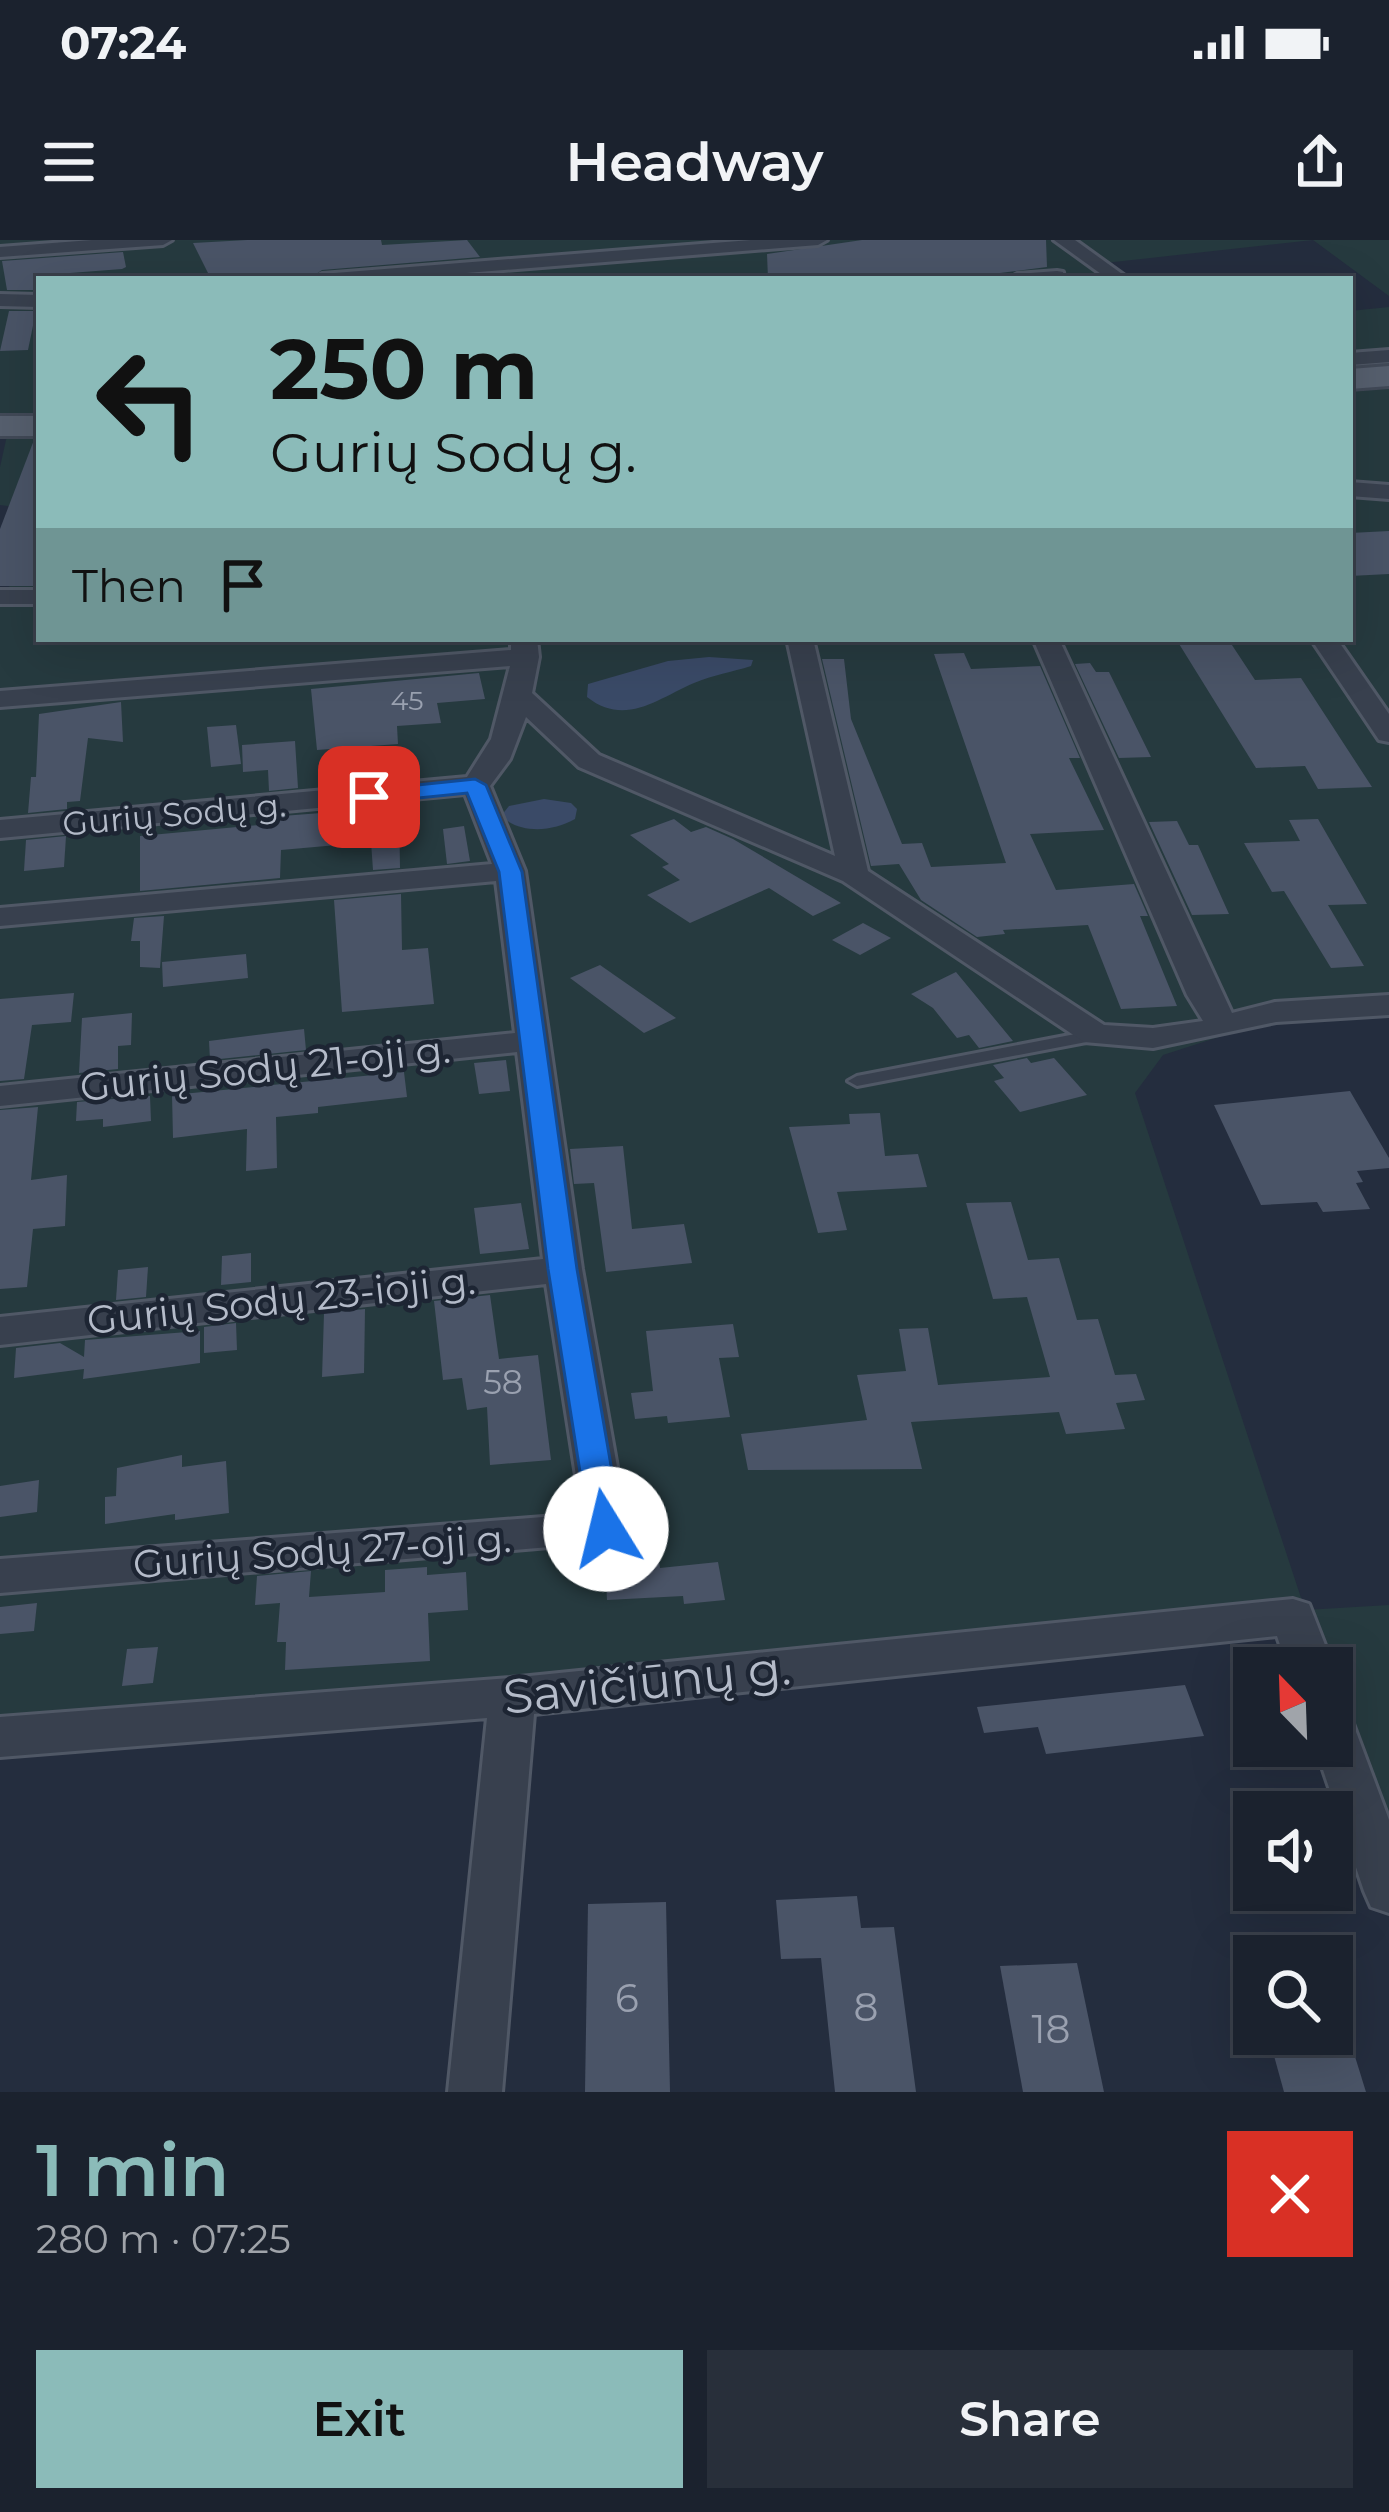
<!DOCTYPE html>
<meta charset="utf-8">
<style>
:root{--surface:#1b222e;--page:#282f3a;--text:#f1f3f6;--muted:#a0a4aa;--line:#393f4a;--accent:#8bbbb9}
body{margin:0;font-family:Montserrat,sans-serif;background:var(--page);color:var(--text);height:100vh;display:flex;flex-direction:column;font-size:45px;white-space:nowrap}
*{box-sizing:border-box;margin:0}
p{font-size:39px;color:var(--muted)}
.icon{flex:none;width:66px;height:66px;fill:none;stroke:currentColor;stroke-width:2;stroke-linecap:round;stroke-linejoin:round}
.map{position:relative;height:1852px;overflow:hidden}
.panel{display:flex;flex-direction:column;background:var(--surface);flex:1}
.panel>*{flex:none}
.top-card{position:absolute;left:36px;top:36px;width:1317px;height:366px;border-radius:0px;box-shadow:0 12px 48px #0002,0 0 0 3px var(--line);background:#8bbbb9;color:#111;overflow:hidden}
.needle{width:78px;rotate:337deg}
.controls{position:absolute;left:1233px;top:1407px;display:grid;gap:24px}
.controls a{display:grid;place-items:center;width:120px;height:120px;border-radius:0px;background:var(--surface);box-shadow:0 12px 48px #0002,0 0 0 3px var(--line);font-size:60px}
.pin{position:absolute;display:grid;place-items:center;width:102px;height:102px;color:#fff;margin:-51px;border-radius:24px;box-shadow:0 6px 18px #0006}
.me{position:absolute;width:132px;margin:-66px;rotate:351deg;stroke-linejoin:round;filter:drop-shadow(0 0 9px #0008)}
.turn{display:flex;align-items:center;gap:42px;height:252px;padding:0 36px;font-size:54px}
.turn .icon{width:156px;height:156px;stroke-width:2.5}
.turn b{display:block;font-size:84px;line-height:102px}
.then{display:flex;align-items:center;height:114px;padding:0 36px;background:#0003;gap:24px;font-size:45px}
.round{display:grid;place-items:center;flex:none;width:126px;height:126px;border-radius:0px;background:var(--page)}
.overview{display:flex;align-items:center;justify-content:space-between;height:204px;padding:0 36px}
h1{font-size:72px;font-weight:600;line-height:90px;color:var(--accent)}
.button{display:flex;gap:24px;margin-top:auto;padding:24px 36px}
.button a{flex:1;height:138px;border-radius:0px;background:var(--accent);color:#111;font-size:48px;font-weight:600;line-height:138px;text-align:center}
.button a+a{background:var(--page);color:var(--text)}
.status{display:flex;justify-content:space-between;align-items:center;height:84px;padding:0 60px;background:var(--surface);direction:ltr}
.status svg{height:33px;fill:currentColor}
header{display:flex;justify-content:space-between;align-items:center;height:156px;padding:0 36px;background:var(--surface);font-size:54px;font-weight:600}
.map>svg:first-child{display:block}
.green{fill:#263a3f}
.water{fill:#3a4a67}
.building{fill:#4a5467}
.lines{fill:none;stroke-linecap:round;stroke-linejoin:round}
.service-casing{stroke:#505866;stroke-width:6}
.minor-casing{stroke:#505866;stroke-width:6}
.primary-casing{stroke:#414957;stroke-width:6}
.service{fill:#38404e;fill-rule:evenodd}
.minor{fill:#38404e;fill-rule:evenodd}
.primary{fill:#565f6e;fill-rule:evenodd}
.route{fill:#1a73e8;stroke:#114b97;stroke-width:3}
.labels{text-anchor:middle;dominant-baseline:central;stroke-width:9;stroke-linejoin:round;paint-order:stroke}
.far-number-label{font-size:27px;fill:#9aa1b0}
.far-street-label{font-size:33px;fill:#b4bbc9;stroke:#1d2533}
.number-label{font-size:33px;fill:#9aa1b0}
.street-label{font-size:39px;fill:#b4bbc9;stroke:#1d2533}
.near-number-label{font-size:39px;fill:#9aa1b0}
.near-street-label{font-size:48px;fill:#b4bbc9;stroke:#1d2533}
</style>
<div class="status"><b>07:24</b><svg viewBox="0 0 49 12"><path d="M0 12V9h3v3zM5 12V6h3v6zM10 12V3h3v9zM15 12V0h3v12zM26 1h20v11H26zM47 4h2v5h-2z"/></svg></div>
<header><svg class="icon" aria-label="menu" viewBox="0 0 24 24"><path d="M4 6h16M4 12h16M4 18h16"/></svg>Headway<svg class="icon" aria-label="share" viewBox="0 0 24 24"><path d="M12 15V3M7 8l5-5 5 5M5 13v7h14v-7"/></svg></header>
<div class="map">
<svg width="1389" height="1852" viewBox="0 0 1389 1852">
<rect width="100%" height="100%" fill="#242d3e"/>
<g class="green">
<path d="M0,0H1389V56L1313,0L1096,24L1117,39H39V181H0Z"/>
<path d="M1389,67V131L1350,134V71Z"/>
<path d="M1389,141V775L1250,787L1163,815L1135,853L1305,1370L1389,1365V1603L1332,1444V1428L1305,1370L0,1485V352H7L39,271V399H1350V144Z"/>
<path d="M39,190V270L0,265V227L8,191Z"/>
</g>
<g class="water">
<path d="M709,417L753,420L751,426C732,432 713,435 694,443C657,459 625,487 587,457L588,444L668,421Z"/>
<path d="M544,559L571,563L577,569L575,579C552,592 520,594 501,576L509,566Z"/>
</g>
<g class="building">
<path d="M247,0H381L382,5L467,0L480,17L322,30L309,39H211L193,3Z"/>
<path d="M862,0H1046L1047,27L952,39H768L767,14Z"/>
<path d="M123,12L126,27L122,29L44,35L39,39V50H7L2,21Z"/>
<path d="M9,71H36L28,110L0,111Z"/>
<path d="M34,200H39V346H0V289Z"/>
<path d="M1389,291V334L1350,336V293Z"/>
<path d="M1176,399H1228L1255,440L1301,438L1372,547L1318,549L1305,526L1256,528Z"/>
<path d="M964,413L971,429L1040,426L1080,518H1069L1104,590L1030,594L1056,650L1134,644L1148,676H1140L1177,766L1121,769L1088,685L1003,690L1005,694L977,697L921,660L899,624L871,626L822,419H844L851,479L902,604L922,603L931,627L1006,623L934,414Z"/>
<path d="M1090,423L1096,432H1109L1151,517L1119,518L1075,424Z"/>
<path d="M479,433L485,459L437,463L441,483L397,486L398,504L317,510L311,449Z"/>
<path d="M121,462L123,502L88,498L80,561L67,562V569L28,573L31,537H36L39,474Z"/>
<path d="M236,485L241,524L211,527L207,487Z"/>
<path d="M295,501L298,548L269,551L268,530L243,532L242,505Z"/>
<path d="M399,567L400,628L373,630L371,602L281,610L280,638L140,651V596L269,584V577Z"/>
<path d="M674,579L691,592L706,587L733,599L841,663L813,676L769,648L690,683L647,655L680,640L662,627L669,624L630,595Z"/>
<path d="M1318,579L1367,664L1328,665L1364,726L1331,728L1284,651L1272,652L1244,603L1300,601L1289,580Z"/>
<path d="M1177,581L1189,605H1198L1229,674L1192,675L1149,582Z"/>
<path d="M464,586L470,621L447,624L443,589Z"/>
<path d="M66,596L64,627L24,631L26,600Z"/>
<path d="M401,654L402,710L428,708L434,764L342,772L334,660Z"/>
<path d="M164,676L160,728L140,727V701H131L134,678Z"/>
<path d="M863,683L891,698L860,715L832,700Z"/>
<path d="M246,714L248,738L163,747L162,722Z"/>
<path d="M600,725L676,778L644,793L570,738Z"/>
<path d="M956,732L1013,801L979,808L969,795L957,798L933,768L911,754Z"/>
<path d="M74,753L71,782L32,785L24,839L0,841V759Z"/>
<path d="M132,773L131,805L118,806V829L79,833L82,778Z"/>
<path d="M304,789L306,810L210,820L209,801Z"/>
<path d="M1027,818L1031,823L1054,818L1087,855L1020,872L994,841L1004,838L993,825Z"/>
<path d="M506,820L510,851L479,854L474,823Z"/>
<path d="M404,832L407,857L318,867V873L276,877L277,928L246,931L247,889L173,898L172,855Z"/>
<path d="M1350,851L1389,918V928L1357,931L1363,942L1356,943L1370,969L1323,972L1317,962L1261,965L1214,865Z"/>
<path d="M150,856L151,881L103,887V879L76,881L77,862Z"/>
<path d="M38,867L31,940L67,935L65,986L33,989L27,1047L0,1049V870Z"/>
<path d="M880,873L885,916L918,914L927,947L837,952L847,990L818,993L789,887L850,884L849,874Z"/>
<path d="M623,906L632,989L684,984L692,1023L606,1032L594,943L574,944L570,909Z"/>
<path d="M1011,962L1028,1020L1059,1018L1077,1080L1098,1079L1115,1135L1136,1134L1145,1160L1116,1163L1125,1189L1066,1194L1059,1172L911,1182L922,1229L748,1230L741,1194L867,1180L857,1135L906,1131L899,1089L928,1088L938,1145L1050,1137L1027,1057L993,1059L966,963Z"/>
<path d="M521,963L529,1009L480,1014L474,968Z"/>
<path d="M251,1013V1042L221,1045L222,1016Z"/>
<path d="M148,1027L146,1057L116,1060L118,1030Z"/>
<path d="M490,1055L499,1119L538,1115L551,1220L490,1225L487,1167L467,1170L462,1138L443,1140L434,1061Z"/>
<path d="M365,1069L364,1133L322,1137L324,1073Z"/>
<path d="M236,1083L237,1110L204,1113V1087Z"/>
<path d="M733,1084L739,1117L719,1118L730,1177L668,1183L667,1176L635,1179L631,1153L653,1151L646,1091Z"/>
<path d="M200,1091V1123L83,1139L84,1129L14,1138L16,1108L60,1103L84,1117L85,1100Z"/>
<path d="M182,1215V1227L226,1221L229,1273L175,1280V1274L105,1284V1257L116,1256L117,1228Z"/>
<path d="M39,1240L37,1272L0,1277V1246Z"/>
<path d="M659,1321L660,1328L718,1322L725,1360L684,1364L683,1356L607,1360L605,1324Z"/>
<path d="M427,1327V1335L466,1332L468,1370L428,1373L430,1421L285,1430L286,1402H277L280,1363L255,1365L257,1336L311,1331L309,1357L385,1352V1330Z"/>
<path d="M37,1363L34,1391L0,1394V1367Z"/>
<path d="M158,1407L153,1443L122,1446L127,1409Z"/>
<path d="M1185,1445L1204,1496L1046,1514L1038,1487L984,1493L977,1467Z"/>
<path d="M857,1656L861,1688L894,1687L916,1852H835L821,1718L781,1719L776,1660Z"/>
<path d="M666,1662L670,1852H585L588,1664Z"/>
<path d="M1077,1723L1104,1852H1023L1000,1726Z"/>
<path d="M1268,1794H1348L1366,1852H1284Z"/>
</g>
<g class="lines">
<g class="service-casing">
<path id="service" d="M1096,790L1102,791L1104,795L1102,799L857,846L848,841L857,836Z"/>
</g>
<g class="minor-casing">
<g id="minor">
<path d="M92,0H172L163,5L0,17V7Z"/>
<path d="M751,0H827L818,5L391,39H313L322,34Z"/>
<path d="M1054,0H1075L1129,39H1108Z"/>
<path d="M1057,31L1063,32L1064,39H1008L1017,34Z"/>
<path d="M0,54L39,55V67L0,66Z"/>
<path d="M1389,110V122L1350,125V113Z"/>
<path d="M1350,242L1389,245V259L1350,256Z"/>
<rect x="0" y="350" width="39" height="14"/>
<path d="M511,399H537L539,417L532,453L599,515L835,616L787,399H813L868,631L1104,785L1153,788L1203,781L1187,755L1033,399H1059L1232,773L1275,762L1389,755V775L1276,782L1153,808L1084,802L843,641L579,527L526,477L510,519L490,546L525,631L582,1029L628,1289L621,1301L0,1353V1319L582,1274L546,1044L0,1105V1077L543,1019L517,812L0,866V846L515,793L496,641L0,686V668L492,624L465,554L0,598V580L467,537L491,499L510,426L0,467V451L511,410Z"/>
<path d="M1311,399H1337L1389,474V502L1379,500Z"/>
<path d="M1293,1359L1309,1364L1334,1428L1332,1432V1428H1288L1277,1396L534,1474L502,1852H448L487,1478L0,1517V1477L510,1438Z"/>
<path d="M1332,1467L1349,1473L1389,1580V1673L1371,1667L1364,1651L1315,1506H1332Z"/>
</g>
</g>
<g class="primary-casing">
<g id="primary">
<path d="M1389,126V146L1350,149V129Z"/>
<rect x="0" y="176" width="39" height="20"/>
</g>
</g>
<use href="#service" class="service"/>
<use href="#minor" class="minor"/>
<use href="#primary" class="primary"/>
</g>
<path class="route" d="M475,539L486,545L522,632L577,1029L622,1289L617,1298L606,1302L594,1298L589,1289L548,1029L499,632L467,553L369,563L358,557L369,550Z"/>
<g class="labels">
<g class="far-number-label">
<text x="407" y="460">45</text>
</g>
<g class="far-street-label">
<text transform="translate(174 574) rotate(-5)">Gurių Sodų g.</text>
</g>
<g class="number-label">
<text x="503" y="1142">58</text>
</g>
<g class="street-label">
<text transform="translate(265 828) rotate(-6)">Gurių Sodų 21-oji g.</text>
<text transform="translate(281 1060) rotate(-6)">Gurių Sodų 23-ioji g.</text>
<text transform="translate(322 1311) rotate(-4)">Gurių Sodų 27-oji g.</text>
</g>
<g class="near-number-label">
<text x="627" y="1758">6</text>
<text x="866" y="1767">8</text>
<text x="1051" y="1789">18</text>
</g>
<g class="near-street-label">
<text transform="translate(647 1442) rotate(-6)">Savičiūnų g.</text>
</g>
</g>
</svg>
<div class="controls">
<a><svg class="needle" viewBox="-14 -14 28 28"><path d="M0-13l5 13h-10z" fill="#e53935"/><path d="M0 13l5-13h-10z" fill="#a0a4aa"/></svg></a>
<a><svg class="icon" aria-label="sound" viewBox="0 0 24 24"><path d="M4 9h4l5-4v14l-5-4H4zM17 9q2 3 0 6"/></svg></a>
<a><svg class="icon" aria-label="search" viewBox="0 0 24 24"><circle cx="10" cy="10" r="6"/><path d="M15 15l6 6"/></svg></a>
</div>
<div class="pin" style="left:369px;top:557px;background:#d93025"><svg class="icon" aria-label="arrive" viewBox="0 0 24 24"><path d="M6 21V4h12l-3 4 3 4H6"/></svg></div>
<svg class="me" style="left:606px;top:1289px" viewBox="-20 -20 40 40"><circle r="19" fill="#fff"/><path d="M0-13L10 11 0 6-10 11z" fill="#1a73e8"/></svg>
<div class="top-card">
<div class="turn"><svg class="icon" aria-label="left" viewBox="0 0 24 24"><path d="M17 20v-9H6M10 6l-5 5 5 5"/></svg><div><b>250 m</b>Gurių Sodų g.</div></div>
<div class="then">Then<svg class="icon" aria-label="arrive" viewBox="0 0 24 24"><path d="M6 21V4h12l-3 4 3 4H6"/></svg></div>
</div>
</div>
<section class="panel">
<div class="overview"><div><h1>1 min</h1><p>280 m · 07:25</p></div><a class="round" style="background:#d93025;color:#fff"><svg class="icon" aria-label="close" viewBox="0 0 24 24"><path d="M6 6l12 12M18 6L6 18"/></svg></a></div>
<div class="button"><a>Exit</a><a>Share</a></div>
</section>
